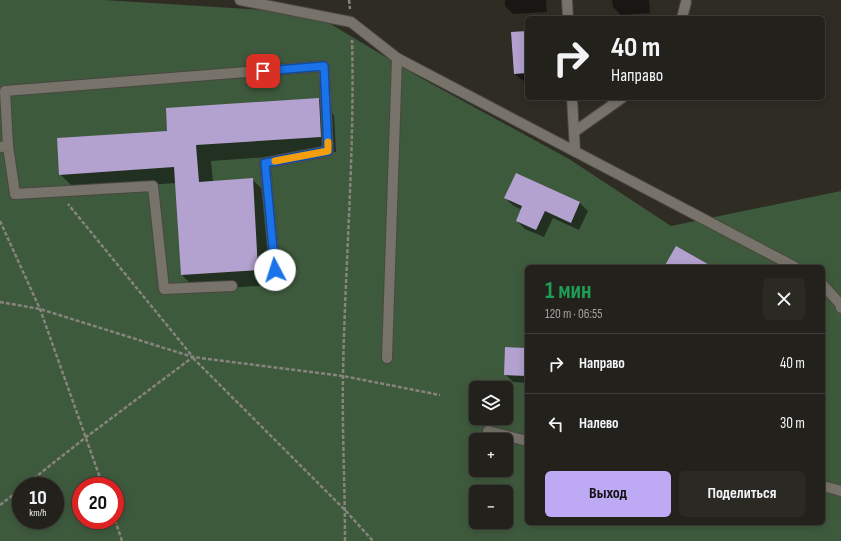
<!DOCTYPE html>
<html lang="ru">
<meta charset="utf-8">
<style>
:root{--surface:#23211b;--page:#2b2924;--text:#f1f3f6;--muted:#a3a3a3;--line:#403e3a;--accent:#bea9f4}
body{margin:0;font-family:"Sofia Sans Condensed",sans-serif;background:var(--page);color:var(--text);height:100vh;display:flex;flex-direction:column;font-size:15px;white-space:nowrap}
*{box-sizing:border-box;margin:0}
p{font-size:13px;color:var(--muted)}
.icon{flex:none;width:22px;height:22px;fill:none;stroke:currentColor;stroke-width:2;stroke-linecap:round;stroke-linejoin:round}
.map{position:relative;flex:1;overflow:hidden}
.sheet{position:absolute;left:525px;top:265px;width:300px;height:260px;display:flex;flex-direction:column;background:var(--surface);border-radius:6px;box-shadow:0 2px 10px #0003,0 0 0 1px var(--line)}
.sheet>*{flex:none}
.top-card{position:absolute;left:525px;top:16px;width:300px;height:84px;border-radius:6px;box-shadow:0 2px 10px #0003,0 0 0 1px var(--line);background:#23211b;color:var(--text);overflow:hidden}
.controls{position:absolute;left:469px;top:381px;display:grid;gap:8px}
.controls a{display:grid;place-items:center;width:44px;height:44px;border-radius:6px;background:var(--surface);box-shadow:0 2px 10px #0003,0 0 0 1px var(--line);font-size:20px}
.speed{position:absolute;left:12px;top:477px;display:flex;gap:8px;font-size:20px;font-weight:700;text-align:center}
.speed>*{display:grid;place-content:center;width:52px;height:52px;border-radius:50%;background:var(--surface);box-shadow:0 2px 10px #0003,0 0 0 1px var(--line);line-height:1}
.speed small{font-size:10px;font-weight:400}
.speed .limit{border:6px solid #d22;background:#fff;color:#111}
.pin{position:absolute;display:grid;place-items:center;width:34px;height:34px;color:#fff;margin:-17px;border-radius:8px;box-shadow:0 2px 6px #0006}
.me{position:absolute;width:44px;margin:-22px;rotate:355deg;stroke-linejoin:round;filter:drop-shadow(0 0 3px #0008)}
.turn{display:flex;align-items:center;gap:14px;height:84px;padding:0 20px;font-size:18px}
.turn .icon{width:52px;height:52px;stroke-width:2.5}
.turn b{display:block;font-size:28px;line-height:34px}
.round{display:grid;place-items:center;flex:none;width:42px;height:42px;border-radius:6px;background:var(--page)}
.headline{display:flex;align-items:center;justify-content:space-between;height:68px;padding:0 20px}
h1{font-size:24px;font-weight:700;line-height:30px;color:#1e9e55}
.primary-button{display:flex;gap:8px;margin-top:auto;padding:8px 20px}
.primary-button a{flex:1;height:46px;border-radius:6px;background:var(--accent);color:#111;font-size:16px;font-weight:700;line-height:46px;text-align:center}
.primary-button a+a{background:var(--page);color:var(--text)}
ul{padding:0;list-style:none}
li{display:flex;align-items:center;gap:12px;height:60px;padding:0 20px;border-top:1px solid var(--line)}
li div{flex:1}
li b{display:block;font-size:15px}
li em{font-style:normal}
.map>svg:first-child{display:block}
.green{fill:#3e5a3d;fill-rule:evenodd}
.shadow{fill:#0007}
.building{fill:#b3a1cf}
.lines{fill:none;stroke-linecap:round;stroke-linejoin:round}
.minor-casing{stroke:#494740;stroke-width:12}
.path{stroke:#86847d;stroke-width:2.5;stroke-dasharray:4 2;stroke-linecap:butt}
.minor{stroke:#77736b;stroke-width:10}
.route-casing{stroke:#114b97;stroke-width:10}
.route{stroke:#1a73e8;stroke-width:7}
.slow{stroke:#f59e0b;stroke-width:7}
</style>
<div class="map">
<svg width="841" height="541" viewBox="0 0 841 541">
<rect width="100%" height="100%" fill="#2f2c24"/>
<path class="green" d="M0,0H104L312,13L421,78L569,159L671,226L841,191V541H0ZM527,267H823V523H527ZM476,388H506V418H476ZM476,440H506V470H476ZM21,486H55V520H21ZM81,486H115V520H81ZM476,492H506V522H476Z"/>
<g class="shadow">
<path d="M505,0H546L547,12L513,14L505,6Z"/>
<path d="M612,0H649L650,13L621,15L613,7Z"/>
<path d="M527,32V81H523L514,73Z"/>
<path d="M319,99L334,115L336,152L211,161L213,182L252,179L268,195L273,285L197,290L182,275L176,183L76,190L60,174L169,132Z"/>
<path d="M516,175L580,203L588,211L579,230L553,218L544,237L525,229L517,221L522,210L514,206L505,198Z"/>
<path d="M527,349V383L513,382L505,374Z"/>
</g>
<g class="building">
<path d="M527,31V73L514,74L511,32Z"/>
<path d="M319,98L321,137L196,145L199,182L253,178L258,270L181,275L174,167L59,175L57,138L167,131L166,108Z"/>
<path d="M516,173L580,202L571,223L545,211L536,230L516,221L522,206L504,198Z"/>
<path d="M676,246L713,267H664Z"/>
<path d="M505,347L527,348V376L504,375Z"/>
</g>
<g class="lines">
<g class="minor-casing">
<g id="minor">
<path d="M240,0L351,22L397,58L795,267"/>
<path d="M567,0L568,18"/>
<path d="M682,18L686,2"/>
<path d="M572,98L575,151"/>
<path d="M574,132L622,98"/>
<path d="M8,146L15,194L153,186L164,289L232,286"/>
<path d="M0,147L8,146L5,91L324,66L328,151L265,163L275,270"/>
<path d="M823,285L840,304L841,308"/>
<path d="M387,358L397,58"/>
<path d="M488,431L527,441"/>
<path d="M823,486L841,491"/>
</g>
</g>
<g class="path">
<path d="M349,0L350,9"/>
<path d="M0,221L40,309L103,486"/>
<path d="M0,302L40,309L193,357L343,376L440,395"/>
<path d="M193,358L345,510L373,541"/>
<path d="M24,486L85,438L193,357L68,204"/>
<path d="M0,505L21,489"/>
<path d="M115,520L122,541"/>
<path d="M345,541C345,486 342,430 343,375C345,263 355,151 352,40"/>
</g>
<use href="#minor" class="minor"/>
</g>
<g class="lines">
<g class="route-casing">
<path id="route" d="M263,71L324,66L328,151L265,163L275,270"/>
</g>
<use href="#route" class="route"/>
<path class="slow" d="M275,161L328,151V142"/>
</g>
</svg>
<div class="controls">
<a><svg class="icon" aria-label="layers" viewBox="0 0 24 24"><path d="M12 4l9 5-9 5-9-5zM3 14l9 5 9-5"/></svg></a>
<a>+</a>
<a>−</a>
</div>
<div class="speed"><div>10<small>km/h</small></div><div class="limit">20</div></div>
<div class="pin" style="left:263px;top:71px;background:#d93025"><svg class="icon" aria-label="arrive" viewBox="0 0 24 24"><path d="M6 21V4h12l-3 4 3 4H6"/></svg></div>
<svg class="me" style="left:275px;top:270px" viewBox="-20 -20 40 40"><circle r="19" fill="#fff"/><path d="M0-13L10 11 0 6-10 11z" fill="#1a73e8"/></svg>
<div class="top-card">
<div class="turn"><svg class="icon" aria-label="right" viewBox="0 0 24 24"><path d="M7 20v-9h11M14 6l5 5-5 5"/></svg><div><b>40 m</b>Направо</div></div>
</div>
<section class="sheet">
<div class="headline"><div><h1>1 мин</h1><p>120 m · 06:55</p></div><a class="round"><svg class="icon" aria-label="close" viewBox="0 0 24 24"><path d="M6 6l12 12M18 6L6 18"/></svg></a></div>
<ul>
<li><svg class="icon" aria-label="right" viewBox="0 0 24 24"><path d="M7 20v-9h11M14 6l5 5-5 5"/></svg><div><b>Направо</b></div><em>40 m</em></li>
<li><svg class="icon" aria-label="left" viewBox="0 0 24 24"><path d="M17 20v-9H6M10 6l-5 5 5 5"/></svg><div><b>Налево</b></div><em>30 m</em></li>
</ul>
<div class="primary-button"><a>Выход</a><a>Поделиться</a></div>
</section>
</div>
